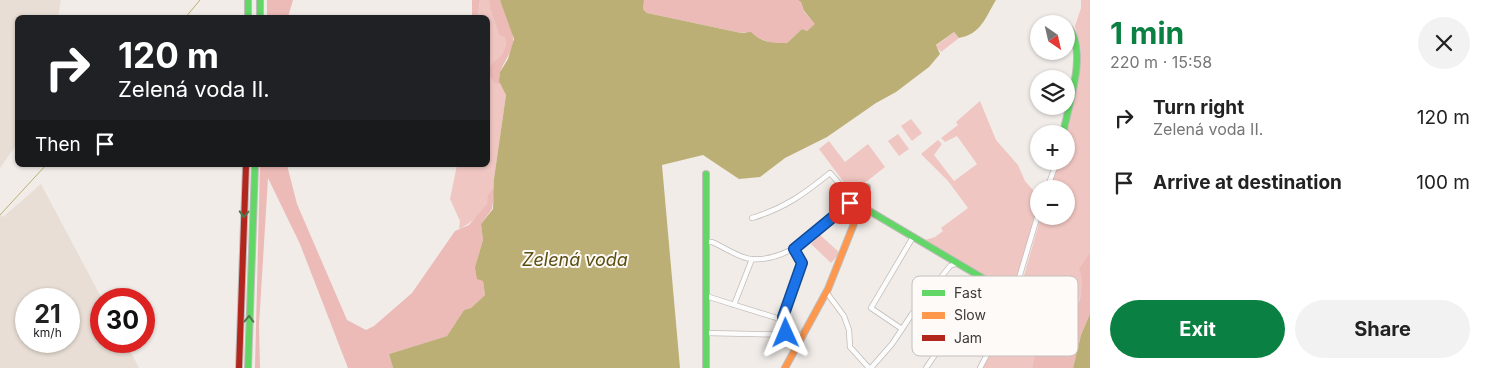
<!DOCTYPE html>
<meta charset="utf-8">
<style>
:root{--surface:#fff;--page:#f2f2f2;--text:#222;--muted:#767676;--accent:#0b8043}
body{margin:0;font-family:Inter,sans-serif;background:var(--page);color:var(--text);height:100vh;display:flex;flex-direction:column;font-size:19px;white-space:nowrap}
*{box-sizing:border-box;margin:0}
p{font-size:16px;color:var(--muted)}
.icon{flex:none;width:28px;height:28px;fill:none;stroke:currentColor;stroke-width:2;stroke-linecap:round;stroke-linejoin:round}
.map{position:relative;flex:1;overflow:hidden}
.sheet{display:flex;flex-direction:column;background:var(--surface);width:400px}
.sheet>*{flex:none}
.top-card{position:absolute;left:15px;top:15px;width:475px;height:152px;border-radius:8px;box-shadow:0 1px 4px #0004;background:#202124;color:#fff;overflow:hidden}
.needle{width:32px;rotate:146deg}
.tools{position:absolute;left:1030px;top:15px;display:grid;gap:10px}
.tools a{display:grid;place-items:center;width:45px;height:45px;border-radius:50%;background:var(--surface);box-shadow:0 1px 4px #0004;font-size:25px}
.speed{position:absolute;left:15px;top:288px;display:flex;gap:10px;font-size:25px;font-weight:700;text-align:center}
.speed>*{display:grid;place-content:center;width:65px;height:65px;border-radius:50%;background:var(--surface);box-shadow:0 1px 4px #0004;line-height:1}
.speed small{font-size:12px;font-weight:400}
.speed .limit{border:8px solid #d22;background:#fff;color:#111}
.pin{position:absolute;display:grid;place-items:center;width:42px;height:42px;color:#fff;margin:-21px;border-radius:10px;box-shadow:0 2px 8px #0006}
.me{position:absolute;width:55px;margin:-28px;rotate:359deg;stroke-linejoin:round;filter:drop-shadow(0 0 4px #0008)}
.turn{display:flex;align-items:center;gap:18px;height:105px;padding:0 20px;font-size:22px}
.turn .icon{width:65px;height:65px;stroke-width:2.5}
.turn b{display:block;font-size:35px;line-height:42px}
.then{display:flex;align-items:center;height:48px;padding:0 20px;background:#0003;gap:10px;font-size:19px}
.round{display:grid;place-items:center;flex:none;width:52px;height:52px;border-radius:26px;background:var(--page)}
.overview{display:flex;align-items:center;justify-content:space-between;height:85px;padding:0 20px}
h1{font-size:30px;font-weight:700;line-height:38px;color:var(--accent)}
.cta{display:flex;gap:10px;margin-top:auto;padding:10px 20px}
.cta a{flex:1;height:58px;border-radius:30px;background:var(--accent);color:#fff;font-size:20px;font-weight:700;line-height:58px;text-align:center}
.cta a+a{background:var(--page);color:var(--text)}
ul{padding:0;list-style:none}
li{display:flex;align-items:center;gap:15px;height:65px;padding:0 20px}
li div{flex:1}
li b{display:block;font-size:19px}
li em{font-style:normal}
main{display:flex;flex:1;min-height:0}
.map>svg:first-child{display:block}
.built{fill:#e8ded5;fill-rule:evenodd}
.green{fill:#f0c6c2}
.forest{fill:#ecbab7}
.water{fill:#bbaf75}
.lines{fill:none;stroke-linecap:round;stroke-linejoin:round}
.stream{stroke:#bbaf75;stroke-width:1}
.street-casing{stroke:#c0bcb9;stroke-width:6}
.fast-casing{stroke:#c0bcb9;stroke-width:8}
.slow-casing{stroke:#c0bcb9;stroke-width:8}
.jam-casing{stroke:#c0bcb9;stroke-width:8}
.street{stroke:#fdfcfc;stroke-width:4.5}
.fast{stroke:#63d668;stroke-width:6}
.slow{stroke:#ff974d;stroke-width:6}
.jam{stroke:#b3261e;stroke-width:6}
.oneway{stroke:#4c784b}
.route-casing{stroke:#114b97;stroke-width:12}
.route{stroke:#1a73e8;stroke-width:9}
.labels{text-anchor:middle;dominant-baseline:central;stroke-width:4;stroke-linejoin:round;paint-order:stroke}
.water-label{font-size:18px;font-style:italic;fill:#5a4f11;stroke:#fefaf7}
.key{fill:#fefaf7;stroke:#c4c0bd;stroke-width:1}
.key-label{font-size:14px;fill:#3d3a37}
</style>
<main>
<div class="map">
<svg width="1090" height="368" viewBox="0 0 1090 368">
<rect width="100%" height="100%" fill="#f1ece8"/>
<g class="built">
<path d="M0,0H61L58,17L18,18L17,144L0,168Z"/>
<path d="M41,184L102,299L101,341H125L139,368H0V215L3,217ZM26,299H69V341H26Z"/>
</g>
<g class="green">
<path d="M480,0H489C489,13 496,21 498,34L505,38V54L496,61L488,73L494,83L502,85L506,95L494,179L495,186C488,195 490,196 487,204C483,213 467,226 459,229L460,221L450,199L457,165H488V18L478,17Z"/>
<path d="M1081,0H1090V253L1083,278V288L1067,334L1039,335L1032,368H977L994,338L1011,297L1015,307L1041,216H1066V189H1050L1058,161H1066L1065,134L1081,50L1075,26L1081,8Z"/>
<path d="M954,32L959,38L941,52L936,46Z"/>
<path d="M980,101L996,140L1018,165L1025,181L1039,197V206L1017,278L1012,288L1007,290L1003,283L998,285L925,240L935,237L943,231L941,228L968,208L948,181L921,154L938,140L942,144L934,155L954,181L977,164L957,136L945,142L941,138L958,125L956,122Z"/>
<path d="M911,119L922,133L912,141L901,126Z"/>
<path d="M898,134L909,149L899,156L888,141Z"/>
<path d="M829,141L845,162L868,144L885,167L852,193L819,149Z"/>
<path d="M820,235L840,253L831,263L811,244Z"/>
</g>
<g class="forest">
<path d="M267,0H293L288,17H267Z"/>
<path d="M472,0H480L478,17H472Z"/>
<path d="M489,0H500C505,12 514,28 513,42C512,57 493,71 502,85L494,83L488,73C492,55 508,62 505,38L498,34C496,21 489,13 489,0Z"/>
<path d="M644,0H798L801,2L804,12L816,24L807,31L802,29L787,43L773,44L745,32L741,33L647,13L643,9Z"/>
<path d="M260,165H287L297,204L347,320L366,330L374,326L412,293L455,231L469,225L487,204L488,195L495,186L492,209L481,224L483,240L475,267L483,281L485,295L471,308L464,310L447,336L389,354L393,368H348L300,244L268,178L259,325L260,368H255Z"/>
<path d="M1090,253V314L1081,335L1073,368H1032L1039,335L1067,334C1073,314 1089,289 1079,269Z"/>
</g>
<g class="water">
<path d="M500,0H644L643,9L647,13L741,33L751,32C762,43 773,43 787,43L802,29L807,31L815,24L804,11L801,2L798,0H996C985,18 981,34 959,38L954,32L936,45L940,54L929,67L896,92L876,103L827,137L785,158L760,177L739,179L703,155L662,165L680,368H393L389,354L447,336L464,310L471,308L485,295L483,281L477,279L475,267L483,240L481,224L493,209L494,179L506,95L499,81L500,72L508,59L514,39Z"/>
<path d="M1090,314V368H1073L1081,335Z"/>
</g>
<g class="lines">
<g class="stream">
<path d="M185,18L200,0"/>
<path d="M0,215L46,165"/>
</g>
<g class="street-casing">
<g id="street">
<path d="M1047,189L1057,161"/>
<path d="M752,218C785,208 804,194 830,173L852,198"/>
<path d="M707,242H712C724,247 739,258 751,259C798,263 834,212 866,188"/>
<path d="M827,293L844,316L849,330L850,347L869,368"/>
<path d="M706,296L783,320L786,333"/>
<path d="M734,305L752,259"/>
<path d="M783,320L802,263L794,249"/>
<path d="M902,329L871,308L913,237"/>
<path d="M706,333L804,335"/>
<path d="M871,368L892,344L912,314L950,266L958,263"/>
<path d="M926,368L986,280"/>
<path d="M980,368L1008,315L1039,211"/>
</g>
</g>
<g class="fast-casing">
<g id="fast">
<path d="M248,0V18"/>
<path d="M260,0V18"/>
<path d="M1063,134C1068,106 1088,52 1069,28"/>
<path d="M706,174V368"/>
<path d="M867,187L861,206L1013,296"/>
<path d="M248,368L255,165"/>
</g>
</g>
<g class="slow-casing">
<path id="slow" d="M785,368L828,289L861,206"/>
</g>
<g class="jam-casing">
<path id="jam" d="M239,368L246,165"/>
</g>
<use href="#street" class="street"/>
<use href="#fast" class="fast"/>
<use href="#slow" class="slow"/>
<use href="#jam" class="jam"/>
</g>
<defs><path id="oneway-chevron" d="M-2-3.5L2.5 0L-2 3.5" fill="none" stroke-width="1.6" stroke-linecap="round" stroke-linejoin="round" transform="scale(1.25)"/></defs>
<g class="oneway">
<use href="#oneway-chevron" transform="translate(244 214) rotate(92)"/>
<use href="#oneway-chevron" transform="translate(249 319) rotate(-89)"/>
</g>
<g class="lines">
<g class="route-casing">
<path id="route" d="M786,333L783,317L802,263L794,249L850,203"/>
</g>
<use href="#route" class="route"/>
</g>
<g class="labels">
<g class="water-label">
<text x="575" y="259">Zelená voda</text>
</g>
</g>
<rect x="912" y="276" width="166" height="80" rx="8" class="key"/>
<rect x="922" y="290" width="23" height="6" fill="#63d668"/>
<rect x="922" y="312" width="23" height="7" fill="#ff974d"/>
<rect x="922" y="335" width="23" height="6" fill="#b3261e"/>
<g class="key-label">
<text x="954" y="298">Fast</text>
<text x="954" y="320">Slow</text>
<text x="954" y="343">Jam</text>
</g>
</svg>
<div class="tools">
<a><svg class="needle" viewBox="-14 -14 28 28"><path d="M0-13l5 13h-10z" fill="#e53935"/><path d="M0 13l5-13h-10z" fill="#767676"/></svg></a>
<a><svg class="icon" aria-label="layers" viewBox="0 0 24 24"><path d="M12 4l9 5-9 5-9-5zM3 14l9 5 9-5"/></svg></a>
<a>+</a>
<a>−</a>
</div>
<div class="speed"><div>21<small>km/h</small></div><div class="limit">30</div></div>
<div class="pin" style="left:850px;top:203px;background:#d93025"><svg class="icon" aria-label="arrive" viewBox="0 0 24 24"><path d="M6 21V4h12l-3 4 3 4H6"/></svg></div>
<svg class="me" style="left:786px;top:333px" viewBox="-20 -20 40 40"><path d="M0-17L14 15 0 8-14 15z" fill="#1a73e8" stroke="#fff" stroke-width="4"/></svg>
<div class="top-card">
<div class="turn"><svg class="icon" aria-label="right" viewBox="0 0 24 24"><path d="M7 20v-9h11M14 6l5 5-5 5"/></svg><div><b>120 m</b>Zelená voda II.</div></div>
<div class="then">Then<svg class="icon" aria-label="arrive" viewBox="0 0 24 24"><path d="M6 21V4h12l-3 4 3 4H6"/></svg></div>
</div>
</div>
<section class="sheet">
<div class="overview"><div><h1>1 min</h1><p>220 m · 15:58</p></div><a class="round"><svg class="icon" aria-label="close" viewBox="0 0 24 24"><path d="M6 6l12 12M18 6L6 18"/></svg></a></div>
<ul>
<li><svg class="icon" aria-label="right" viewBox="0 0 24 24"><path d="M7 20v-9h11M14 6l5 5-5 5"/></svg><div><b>Turn right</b><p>Zelená voda II.</p></div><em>120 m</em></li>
<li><svg class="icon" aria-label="arrive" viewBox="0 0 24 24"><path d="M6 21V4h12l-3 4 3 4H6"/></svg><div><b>Arrive at destination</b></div><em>100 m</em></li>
</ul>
<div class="cta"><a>Exit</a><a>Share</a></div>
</section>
</main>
